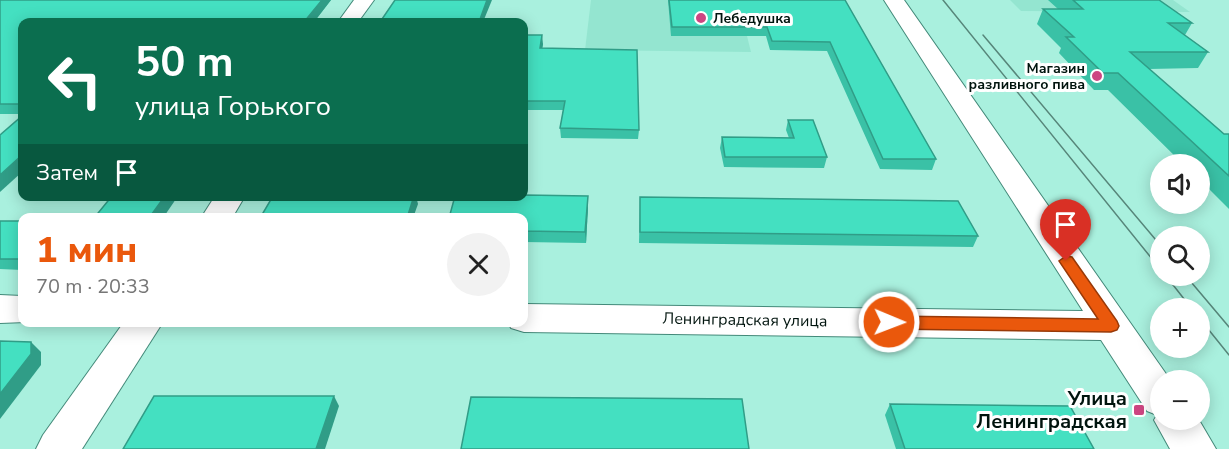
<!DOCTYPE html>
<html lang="ru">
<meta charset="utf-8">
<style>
:root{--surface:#fff;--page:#f2f2f2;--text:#222;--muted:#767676;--accent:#ea580c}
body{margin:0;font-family:"Nunito Sans",sans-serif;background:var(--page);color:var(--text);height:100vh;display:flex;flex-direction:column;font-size:22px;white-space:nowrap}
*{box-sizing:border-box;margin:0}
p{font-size:20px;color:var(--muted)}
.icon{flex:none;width:33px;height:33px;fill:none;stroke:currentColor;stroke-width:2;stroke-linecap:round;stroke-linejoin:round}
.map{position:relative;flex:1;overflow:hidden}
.sheet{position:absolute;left:18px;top:213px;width:510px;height:114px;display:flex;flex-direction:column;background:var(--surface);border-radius:12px;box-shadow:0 3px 15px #0003}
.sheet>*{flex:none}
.top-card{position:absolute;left:18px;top:18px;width:510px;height:183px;border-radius:12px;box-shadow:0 3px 15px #0003;background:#0b6e4f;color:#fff;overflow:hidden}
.fabs{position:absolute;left:1150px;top:154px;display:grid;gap:12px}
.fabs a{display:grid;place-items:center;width:60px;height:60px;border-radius:50%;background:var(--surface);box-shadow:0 3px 15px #0003;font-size:30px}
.pin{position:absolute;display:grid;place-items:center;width:51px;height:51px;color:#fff;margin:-62px -26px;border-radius:50% 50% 50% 0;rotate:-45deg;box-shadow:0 0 6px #0007}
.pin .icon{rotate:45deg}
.me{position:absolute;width:66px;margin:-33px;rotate:91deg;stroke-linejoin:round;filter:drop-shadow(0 0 4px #0008)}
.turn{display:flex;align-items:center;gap:21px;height:126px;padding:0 18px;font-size:27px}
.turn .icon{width:78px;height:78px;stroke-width:2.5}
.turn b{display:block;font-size:42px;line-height:51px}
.then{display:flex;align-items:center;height:57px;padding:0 18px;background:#0003;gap:12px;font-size:22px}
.round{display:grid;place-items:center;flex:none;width:63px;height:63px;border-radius:32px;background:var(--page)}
.head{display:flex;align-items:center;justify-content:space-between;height:102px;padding:0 18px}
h1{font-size:36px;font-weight:800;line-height:45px;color:var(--accent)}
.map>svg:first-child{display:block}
.built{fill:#94e5d0}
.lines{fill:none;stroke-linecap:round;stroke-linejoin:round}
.minor-casing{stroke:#438979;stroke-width:2}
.minor{fill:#fff;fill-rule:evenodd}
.tram{stroke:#57867a;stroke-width:1.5}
.wall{fill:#3ac1a6}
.shaded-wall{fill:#309d87}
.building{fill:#44e0c1;stroke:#309d87;stroke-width:1.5}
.route{fill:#ea580c;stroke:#983908;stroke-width:1.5}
.poi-dot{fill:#cd4582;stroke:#fff;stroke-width:2}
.labels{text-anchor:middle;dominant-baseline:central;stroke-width:6;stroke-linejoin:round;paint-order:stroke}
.far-poi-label{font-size:14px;font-weight:bold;fill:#00140e;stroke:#fff;text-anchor:start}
.street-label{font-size:16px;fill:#00140e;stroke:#fff}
.near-poi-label{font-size:20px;font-weight:bold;fill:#00140e;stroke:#fff;text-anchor:end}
</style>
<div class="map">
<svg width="1229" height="449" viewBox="0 0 1229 449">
<rect width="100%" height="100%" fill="#a9f0de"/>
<g class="built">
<path d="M591,0H738L751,52L585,50Z"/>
<path d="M1010,0H1173L1190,12L1021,11Z"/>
</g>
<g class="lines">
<g class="minor-casing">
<g id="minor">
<path d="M354,0H374L358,22H338Z"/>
<path d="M884,0H904L1171,381H1161V420H1199L1216,449H1170L1154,420L1157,415L1147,411L1101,340L524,332L511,328L508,322H524V304L1083,311Z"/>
<path d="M215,196H245L232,218H201Z"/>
<path d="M0,295L22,296V322H26L0,323Z"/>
<path d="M124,322H163L82,449H36L43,435Z"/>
</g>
</g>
<use href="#minor" class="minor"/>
<g class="tram">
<path d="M943,0L1161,270"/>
<path d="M983,35L1161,246"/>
<path d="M1166,276L1192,309"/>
<path d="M1186,276L1229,327"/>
<path d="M1200,319L1229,355"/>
</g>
</g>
<g class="wall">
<path d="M0,0H331L314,22H22V114H0Z"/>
<path d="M668,0H845L936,159L932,170L880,169L827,51L770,50L766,36H671Z"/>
<path d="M1048,0H1159L1192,23L1185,35L1208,52L1198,68L1149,69L1224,134H1229V209L1200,180V165H1184L1108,90H1094L1059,53L1061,48L1037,24L1043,9H1058Z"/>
<path d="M524,35L543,44L542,48L639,130L638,139L561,138L560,128L563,110H524Z"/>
<path d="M788,120L827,157L824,168L724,167L720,148L722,137L789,138L786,130Z"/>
<path d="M640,197L978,236L973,247L639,243Z"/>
<path d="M588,207L586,243L524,242V218Z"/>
<path d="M0,221H22V270L0,269Z"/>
<path d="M890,404L1094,449H896L885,415Z"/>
</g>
<g class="shaded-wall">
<path d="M322,0H331L314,22H304Z"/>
<path d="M487,0H492L483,22H479Z"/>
<path d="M542,35L543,44L541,57L540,48Z"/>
<path d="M22,155V172L0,192V175Z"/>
<path d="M165,196H178L163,218H149Z"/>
<path d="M414,196H416L418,204L413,218H407Z"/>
<path d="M588,196V207L586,243L585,232Z"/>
<path d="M31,342L41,352V365L0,419V394Z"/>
<path d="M334,396L339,406L325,449H316Z"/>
</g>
<g class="building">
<path d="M0,0H322L304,22H22V104H0Z"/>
<path d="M395,0H487L479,22H380Z"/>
<path d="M669,0H845L936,159H883L830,42L772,41L767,27H672Z"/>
<path d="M1073,0H1159L1192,23H1168L1208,52H1130L1224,134H1229V176L1118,73H1103L1066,37H1074L1043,9H1083Z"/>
<path d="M524,35H542L540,48L637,50L639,130L560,128L565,101H524Z"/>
<path d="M22,116V155L0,175V135Z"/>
<path d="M788,120H813L827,157H725L722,137L794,138Z"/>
<path d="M524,195L588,196L585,232L524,231V218H449L455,196H524Z"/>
<path d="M112,196H165L149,218H94Z"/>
<path d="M273,196H414L407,218H260Z"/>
<path d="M640,197L958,201L978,236L640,232Z"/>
<rect x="0" y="221" width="22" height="38"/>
<path d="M0,341L31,342V354L0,394Z"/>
<path d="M154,396H334L316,449H123Z"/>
<path d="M471,397L742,399L749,449H461Z"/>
<path d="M890,404L1070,406L1094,449H905Z"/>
</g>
<path class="route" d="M1066,256L1072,257L1117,321L1119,326L1117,330L1111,332L889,329L883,327L881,322L883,318L889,316L1098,319L1059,261Z"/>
<g class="poi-dot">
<circle cx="701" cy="18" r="6"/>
<circle cx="1097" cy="76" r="6"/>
<rect x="1133" y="404" width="12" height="12" rx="3"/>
</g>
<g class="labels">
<g class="far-poi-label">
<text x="713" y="18">Лебедушка</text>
<text x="1085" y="68" text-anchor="end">Магазин<tspan x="1085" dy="16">разливного пива</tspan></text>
</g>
<g class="street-label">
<text transform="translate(745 320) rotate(1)">Ленинградская улица</text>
</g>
<g class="near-poi-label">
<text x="1127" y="398">Улица<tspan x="1127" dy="23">Ленинградская</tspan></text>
</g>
</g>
</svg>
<div class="fabs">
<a><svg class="icon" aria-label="sound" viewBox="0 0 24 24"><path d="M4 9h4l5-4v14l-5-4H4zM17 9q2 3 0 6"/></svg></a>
<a><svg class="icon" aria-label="search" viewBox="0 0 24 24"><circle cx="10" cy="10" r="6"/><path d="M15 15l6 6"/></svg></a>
<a>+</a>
<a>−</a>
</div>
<div class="pin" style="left:1066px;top:261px;background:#d93025"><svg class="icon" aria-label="arrive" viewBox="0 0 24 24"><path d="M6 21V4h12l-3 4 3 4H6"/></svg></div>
<svg class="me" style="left:889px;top:322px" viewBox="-20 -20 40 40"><circle r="17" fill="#ea580c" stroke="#fff" stroke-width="3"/><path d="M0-11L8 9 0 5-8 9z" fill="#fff"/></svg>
<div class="top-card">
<div class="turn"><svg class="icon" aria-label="left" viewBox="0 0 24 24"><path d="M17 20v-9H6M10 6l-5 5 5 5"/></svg><div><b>50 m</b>улица Горького</div></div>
<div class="then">Затем<svg class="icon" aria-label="arrive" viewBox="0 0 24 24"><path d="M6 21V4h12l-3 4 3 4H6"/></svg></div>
</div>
<section class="sheet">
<div class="head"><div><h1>1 мин</h1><p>70 m · 20:33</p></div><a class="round"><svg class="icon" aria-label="close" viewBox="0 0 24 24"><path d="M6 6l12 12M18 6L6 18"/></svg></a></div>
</section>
</div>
